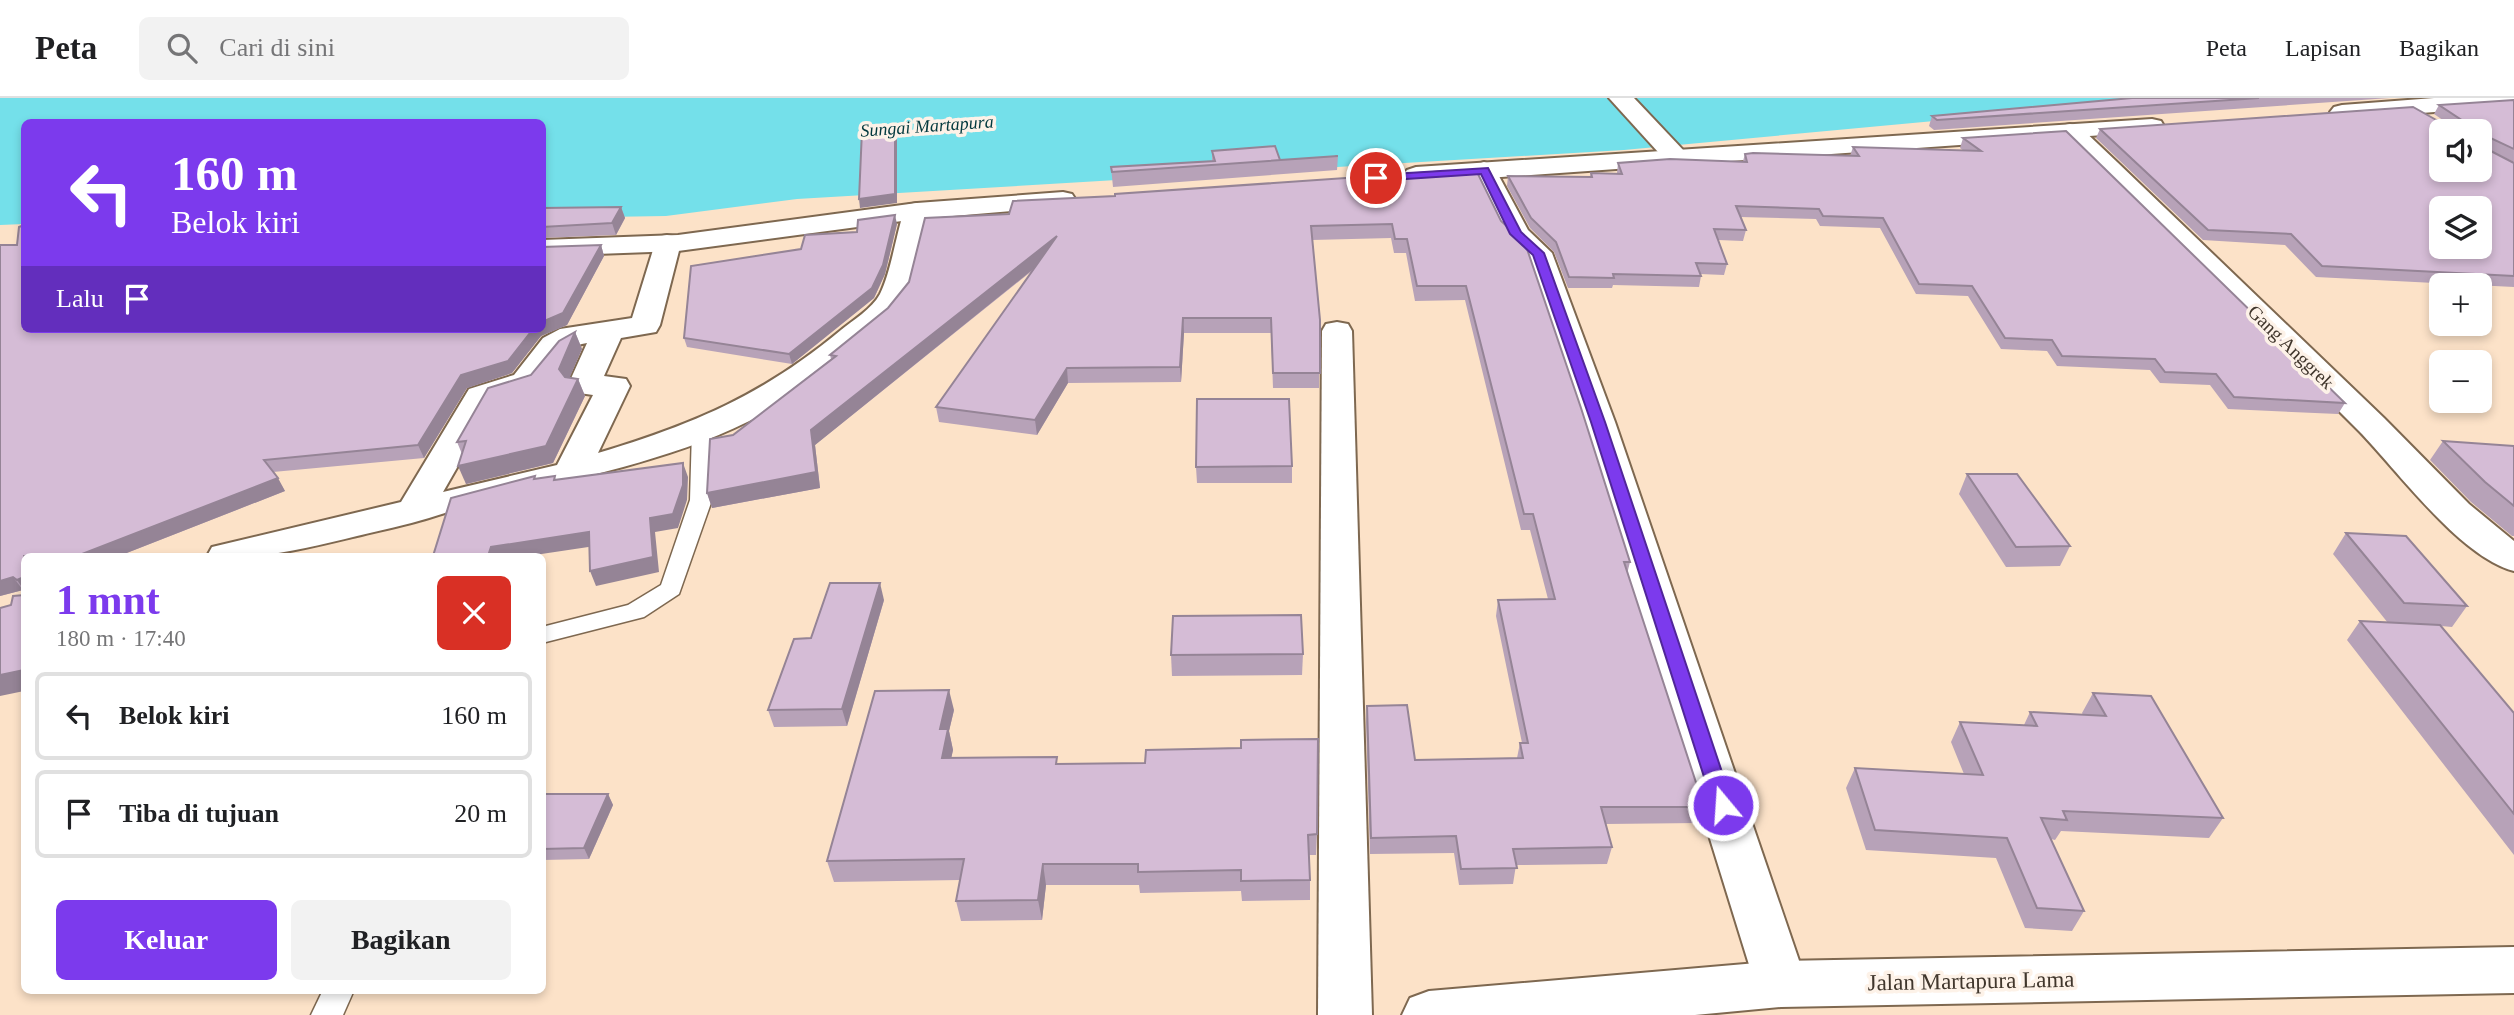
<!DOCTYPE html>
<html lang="id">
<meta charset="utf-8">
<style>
:root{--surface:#fff;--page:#f2f2f2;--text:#202124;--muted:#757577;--line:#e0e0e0;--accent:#7c3aed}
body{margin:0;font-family:Georgia,serif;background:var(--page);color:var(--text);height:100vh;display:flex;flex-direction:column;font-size:26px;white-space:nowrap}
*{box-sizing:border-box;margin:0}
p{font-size:23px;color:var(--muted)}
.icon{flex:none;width:38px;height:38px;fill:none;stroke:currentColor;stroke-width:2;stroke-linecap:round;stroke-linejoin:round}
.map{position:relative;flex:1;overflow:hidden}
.side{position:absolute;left:21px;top:455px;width:525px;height:441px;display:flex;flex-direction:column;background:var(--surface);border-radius:10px;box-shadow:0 4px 10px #0003}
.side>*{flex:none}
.top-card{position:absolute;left:21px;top:21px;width:525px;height:214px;border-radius:10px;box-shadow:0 4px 10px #0003;background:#7c3aed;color:#fff;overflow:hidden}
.fabs{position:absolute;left:2429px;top:21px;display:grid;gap:14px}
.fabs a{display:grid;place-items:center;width:63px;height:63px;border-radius:10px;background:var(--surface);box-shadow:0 4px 10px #0003;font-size:35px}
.pin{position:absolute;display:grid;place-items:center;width:60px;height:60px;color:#fff;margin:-30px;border:4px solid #fff;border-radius:50%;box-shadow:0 2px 7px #0007}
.me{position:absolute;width:77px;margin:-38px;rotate:342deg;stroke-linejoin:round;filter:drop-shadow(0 0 5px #0008)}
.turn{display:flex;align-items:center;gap:24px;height:147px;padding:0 35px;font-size:32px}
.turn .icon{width:91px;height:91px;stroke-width:2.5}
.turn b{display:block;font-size:49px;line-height:60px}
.then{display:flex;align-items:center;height:66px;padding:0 35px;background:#0003;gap:14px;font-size:26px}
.round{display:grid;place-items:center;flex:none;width:74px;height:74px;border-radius:10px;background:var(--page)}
.summary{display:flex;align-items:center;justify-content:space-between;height:119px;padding:0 35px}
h1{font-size:42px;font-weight:700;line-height:52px;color:var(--accent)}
.cta{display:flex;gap:14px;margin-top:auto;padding:14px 35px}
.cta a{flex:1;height:80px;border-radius:10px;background:var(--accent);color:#fff;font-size:28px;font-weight:700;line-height:80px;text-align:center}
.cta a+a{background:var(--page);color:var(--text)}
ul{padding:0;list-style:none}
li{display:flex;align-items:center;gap:21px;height:88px;margin:0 14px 10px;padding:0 21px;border:4px solid var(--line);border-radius:10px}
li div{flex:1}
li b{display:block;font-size:26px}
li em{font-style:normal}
header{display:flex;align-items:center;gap:42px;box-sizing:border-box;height:98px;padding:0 35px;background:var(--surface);border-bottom:2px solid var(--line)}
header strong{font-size:33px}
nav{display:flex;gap:38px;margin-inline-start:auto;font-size:24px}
.search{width:490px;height:63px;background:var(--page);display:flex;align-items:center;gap:18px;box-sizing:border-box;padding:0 24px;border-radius:10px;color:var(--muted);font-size:26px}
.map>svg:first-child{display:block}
.water{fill:#74e0ea}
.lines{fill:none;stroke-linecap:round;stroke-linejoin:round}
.service-casing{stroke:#7e6850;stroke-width:3}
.minor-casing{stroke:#7e6850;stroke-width:4}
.tertiary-casing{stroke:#7e6850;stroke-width:4}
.primary-casing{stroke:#7e6850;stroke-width:4}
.service{fill:#fff;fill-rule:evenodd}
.minor{fill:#fff;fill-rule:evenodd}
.tertiary{fill:#fff;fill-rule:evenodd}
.primary{fill:#fff;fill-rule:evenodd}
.wall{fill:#b7a2b8}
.shaded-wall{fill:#958496}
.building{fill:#d5bcd6;stroke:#958496;stroke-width:2;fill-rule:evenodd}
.route{fill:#7c3aed;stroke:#51269a;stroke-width:2}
.labels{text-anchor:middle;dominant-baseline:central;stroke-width:7;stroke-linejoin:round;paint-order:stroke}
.far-water-label{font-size:18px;font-style:italic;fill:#03393e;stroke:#fdf2e8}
.street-label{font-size:19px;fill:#40362c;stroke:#fdf2e8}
.near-street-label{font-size:23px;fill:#40362c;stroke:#fdf2e8}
</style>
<header>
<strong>Peta</strong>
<div class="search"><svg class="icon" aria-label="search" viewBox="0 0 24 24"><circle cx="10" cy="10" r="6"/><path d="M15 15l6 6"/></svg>Cari di sini</div>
<nav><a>Peta</a><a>Lapisan</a><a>Bagikan</a></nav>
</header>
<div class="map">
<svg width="2514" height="917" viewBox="0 0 2514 917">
<rect width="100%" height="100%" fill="#fce2c8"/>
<path class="water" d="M0,0H2181L1624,52L797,101L666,118L543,120L542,24H24V126L0,127Z"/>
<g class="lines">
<g class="service-casing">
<g id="service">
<path d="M702,326L712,332V402L679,496L644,519L542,545V529L628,507L661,487L690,402L692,332Z"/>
<path d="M323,892H354L343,917H311Z"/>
</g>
</g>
<g class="minor-casing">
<g id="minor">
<path d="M1609,0H1634L1686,55L1690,60L1686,65H1668Z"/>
<path d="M2070,26L2079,28L2117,64L2384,320L2469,406L2514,443V473C2460,459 2398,373 2359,333C2260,234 2161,136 2061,38L2058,33L2061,28Z"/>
<path d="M1484,64L1493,67L1528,132L1552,155L1615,324L1807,886L1800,902L1781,909L1762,902L1755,886L1581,324L1525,158L1502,136L1471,72L1475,67Z"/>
<path d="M917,105L927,107L930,113L909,198C893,222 871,239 849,257C722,367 580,372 429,420C406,427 381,432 357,438C307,450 259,463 207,458L212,449L401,404L469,291L514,277L543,240L560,231L632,220L657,139L667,137L677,139L681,145L660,227L656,234L621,240L604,278L626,281L630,288L598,355C694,326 763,297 841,232C853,222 872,211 880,196C891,174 896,137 904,113L907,107ZM587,245L568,287L572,294L593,297L557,367L443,394L494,305C507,302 524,300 536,292C556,277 558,249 587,245Z"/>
<path d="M1337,224L1348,226L1352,233L1372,917H1318L1322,233L1326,226Z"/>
</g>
</g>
<g class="tertiary-casing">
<g id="tertiary">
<path d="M2434,0H2514V8L2342,21L2334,19L2330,14L2334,9L2342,7Z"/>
<path d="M2152,21L2161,23L2164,28L2161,33L1416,85L1407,82L1403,77L1407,72L1416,69Z"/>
<path d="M1063,94L1072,96L1076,102L1072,108L917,121L678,153L542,158V142L678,137L917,105Z"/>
</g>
</g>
<g class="primary-casing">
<path id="primary" d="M2514,849V895L1781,909L1695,917H1402L1410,900L1429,893L1781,863Z"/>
</g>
<use href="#service" class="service"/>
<use href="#minor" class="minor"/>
<use href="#tertiary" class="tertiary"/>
<use href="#primary" class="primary"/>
</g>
<g class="wall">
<path d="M2132,0H2390L1934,32L1929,28L1932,18Z"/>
<path d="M2514,2V64L2485,50L2514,65V189L2316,179L2285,147L2203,142L2096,40L2100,31L2447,28L2450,27L2434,16L2439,7Z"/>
<path d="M1963,40L2345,305L2338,316L2228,311L2210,287L2160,285L2150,272L2057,268L2047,253L2001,251L1968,198L1916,196L1880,130L1820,128L1816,121L1740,119L1746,132L1743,143L1718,142L1727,166L1724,177L1700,176L1701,178L1699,189L1613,187L1612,190H1568L1554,154L1530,130L1507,88L1508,78L1590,79L1591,75H1617L1618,65L1743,63L1745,56L1850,58L1853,49L1964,53L1960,50Z"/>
<path d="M1212,53L1280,62L1338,58L1337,72L1113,89L1111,69L1212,63Z"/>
<path d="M1447,73L1630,464L1627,476L1704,709L1698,725L1606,726L1612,749L1607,766L1516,767L1513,786L1459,787L1454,755L1370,756L1366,624L1367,608L1415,662L1517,660L1520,645H1522L1496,518L1498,502L1548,501L1530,432H1521L1465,202L1415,203L1406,155H1394L1391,140L1312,142L1320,222L1319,290H1273L1271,235H1184L1181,284L1068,285L1037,337L939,324L936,309L1033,172L815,347L820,390L712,410L707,395L733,337L831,261L830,257L1009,116L1115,98Z"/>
<path d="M621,109L625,120L616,137L542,140V110Z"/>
<path d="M897,126L885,176L874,200L792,266L687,249L684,240L801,151L857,134Z"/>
<path d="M0,147H17L24,231L601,147L604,158L567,227L541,238L512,275L467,290L424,360L273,374L285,393L119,458H24V493L23,492L0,498Z"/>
<path d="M575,234L582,251L569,280L578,281L585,298L553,365L466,386L462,356L457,344L531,277Z"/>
<path d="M2443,343L2514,348V438H2512L2471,404L2430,362Z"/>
<path d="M1292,368V385H1197L1196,369Z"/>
<path d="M1967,376L2070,448L2060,468L2006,469L1959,396Z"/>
<path d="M2346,435L2467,508L2452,529L2441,528L2514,615V757L2347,542L2360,523L2388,525L2333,456Z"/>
<path d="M884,502L847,628L774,629L768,612L811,540Z"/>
<path d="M1303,556L1302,577L1172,578L1171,557Z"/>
<path d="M2093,595L2223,720L2209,740L2061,733L2055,742L2051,741L2084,813L2072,833L2025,830L1996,760L1866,752L1846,690L1855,670L1964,676L1951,644L1960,624L2024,627L2030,614L2083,617L2082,615Z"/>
<path d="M954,612L949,633L953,652L951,660L1058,666L1317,736L1316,757H1309L1310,782V802L1242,803L1241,793L1140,795L1139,787H1046L1042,822L961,823L956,803L960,782L834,784L827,763Z"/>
<path d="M608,696L613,707L589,761L542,762V701Z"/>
</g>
<g class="shaded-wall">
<path d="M895,33L897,42V105L860,110L859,101Z"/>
<path d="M621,109L625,120L616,137L612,125Z"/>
<path d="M895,117L897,126L885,176L874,200L792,266L789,256Z"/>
<path d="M1057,138L1058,151L815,347L820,390L712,410L707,395L811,332Z"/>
<path d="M601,147L604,158L567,227L541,238L512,275L467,290L424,360L418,347L461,277L533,231H542V224Z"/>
<path d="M1183,220L1184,235L1181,284L1180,269Z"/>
<path d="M575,234L582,251L566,288L559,271Z"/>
<path d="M1067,270L1068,285L1037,337L1035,322Z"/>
<path d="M578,281L585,298L553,365L466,386L458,368Z"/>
<path d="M683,365L688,379L687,402L678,430L655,434L659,474L596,488L590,473Z"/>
<path d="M278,380L285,393L119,458H77Z"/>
<path d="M589,434L595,448L528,458H488L491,449Z"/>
<path d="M13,479L23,492L0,498V483Z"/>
<path d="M24,479V492L17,482Z"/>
<path d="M880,485L884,502L847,628L842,611Z"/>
<path d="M24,572V593L0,598V577Z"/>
<path d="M949,592L954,612L949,633L953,652L947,680L942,660L940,631Z"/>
<path d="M608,696L613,707L589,761L584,750Z"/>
<path d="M1043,766L1046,787L1042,822L1038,802Z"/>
</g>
<g class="building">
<path d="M2132,0H2259L1937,22L1932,18Z"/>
<path d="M2514,2V51L2484,37L2485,50L2514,65V178L2322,168L2291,136L2208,132L2100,31L2413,9L2447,28L2463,23L2439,7ZM2441,33H2480V72H2441ZM2441,110H2480V149H2441Z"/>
<path d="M862,32L895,33V96L859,101Z"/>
<path d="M2066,33L2345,305L2234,299L2216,276L2165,274L2155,261L2062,258L2052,242L2005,240L1972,188L1919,186L1883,120L1823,118L1819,111L1736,108L1746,132L1714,131L1727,166L1696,165L1701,178L1613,176L1614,180L1569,179L1556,144L1531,120L1508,78L1592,79L1591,75L1622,76L1618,65L1670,61L1747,64L1745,56L1753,55L1859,58L1853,49L1981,53L1963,40Z"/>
<path d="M1275,48L1280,62L1338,58L1112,74L1111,69L1215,63L1212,53Z"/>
<path d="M1447,73L1477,74L1501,123L1525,145L1581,310L1630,464H1624L1704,709H1601L1612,749L1513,751L1517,770L1461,771L1456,738L1371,740L1367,608L1407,607L1415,662L1523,660L1520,645H1528L1498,502L1555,501L1533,416H1524L1466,188H1417L1407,141H1395L1392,126L1311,128L1320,222V275H1273L1271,220H1183L1180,269L1067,270L1035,322L936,309L1057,138L811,332L816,374L707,395L710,341L733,337L836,258L830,257L888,210L909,184L925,120L1009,116L1013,103L1115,98V96Z"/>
<path d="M621,109L612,125L542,129V110Z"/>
<path d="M895,117L883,167L872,190L789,256L684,240L691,168L801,151L805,137L857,134L858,122Z"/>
<path d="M24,127V231H533L508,263L461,277L418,347L264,362L278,380L77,458H24V479L17,482L13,479L0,483V147H17L19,129Z"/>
<path d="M601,147L563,215L542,224V149Z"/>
<path d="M575,234L559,271L565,279L578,281L546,348L458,368L466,343L457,344L488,290L531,277L559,243Z"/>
<path d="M1197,301H1289L1292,368L1196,369Z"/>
<path d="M2443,343L2514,348V408L2485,384Z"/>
<path d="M683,365V387L673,416L650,420L653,459L590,473L589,434L491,449L488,458H433L451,400L535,378L534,381L555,378L554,382Z"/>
<path d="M1967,376H2017L2070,448L2016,449Z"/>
<path d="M2346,435L2406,438L2467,508L2404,505Z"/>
<path d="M830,485H880L842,611L768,612L794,541L811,540Z"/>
<path d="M24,497V572L0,577V510L11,507L13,498Z"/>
<path d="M1301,517L1303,556L1171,557L1173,518Z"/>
<path d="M2360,523L2440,527L2514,615V716Z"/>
<path d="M949,592L940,631H948L942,660L1057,659L1056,666L1145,665L1146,652L1241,650V642L1318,641L1317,736L1308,737L1310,782L1241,783V772L1138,774V766H1043L1038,802L956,803L964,761L827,763L875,593Z"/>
<path d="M2093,595L2151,598L2223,720L2063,713L2067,722L2041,720L2084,813L2037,810L2007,740L1875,732L1855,670L1983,677L1960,624L2037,628L2030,614L2106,618Z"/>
<path d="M545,696H608L584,750L542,751V701Z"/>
</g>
<path class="route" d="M1488,70L1521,134L1544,155L1605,324L1733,707L1730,713H1716L1713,707L1591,324L1533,157L1510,136L1481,76L1376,83L1371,80L1376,77Z"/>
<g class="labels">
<g class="far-water-label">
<text transform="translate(927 28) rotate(-4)">Sungai Martapura</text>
</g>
<g class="street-label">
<text transform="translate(2291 249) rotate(44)">Gang Anggrek</text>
</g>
<g class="near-street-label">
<text transform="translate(1971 883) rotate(-1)">Jalan Martapura Lama</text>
</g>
</g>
</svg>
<div class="fabs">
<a><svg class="icon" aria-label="sound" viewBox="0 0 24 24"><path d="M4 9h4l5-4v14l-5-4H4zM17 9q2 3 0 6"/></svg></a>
<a><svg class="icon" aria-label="layers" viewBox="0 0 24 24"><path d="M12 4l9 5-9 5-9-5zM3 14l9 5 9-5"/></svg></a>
<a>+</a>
<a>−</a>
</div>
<div class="pin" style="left:1376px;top:80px;background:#d93025"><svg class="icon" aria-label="arrive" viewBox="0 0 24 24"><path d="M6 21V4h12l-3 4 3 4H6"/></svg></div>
<svg class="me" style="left:1723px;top:707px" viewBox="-20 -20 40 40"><circle r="17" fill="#7c3aed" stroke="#fff" stroke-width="3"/><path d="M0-11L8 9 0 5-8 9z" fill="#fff"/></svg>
<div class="top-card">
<div class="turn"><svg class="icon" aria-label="left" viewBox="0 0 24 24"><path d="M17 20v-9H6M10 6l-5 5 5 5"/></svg><div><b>160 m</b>Belok kiri</div></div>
<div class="then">Lalu<svg class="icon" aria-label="arrive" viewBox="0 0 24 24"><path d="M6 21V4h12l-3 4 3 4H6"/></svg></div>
</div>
<section class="side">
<div class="summary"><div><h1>1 mnt</h1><p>180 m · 17:40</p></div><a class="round" style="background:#d93025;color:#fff"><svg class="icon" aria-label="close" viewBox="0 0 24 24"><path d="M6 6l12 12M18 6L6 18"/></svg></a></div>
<ul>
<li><svg class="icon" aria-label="left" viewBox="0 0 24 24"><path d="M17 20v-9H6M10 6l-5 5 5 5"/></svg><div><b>Belok kiri</b></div><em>160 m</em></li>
<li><svg class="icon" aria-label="arrive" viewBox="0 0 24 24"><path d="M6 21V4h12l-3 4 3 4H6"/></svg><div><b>Tiba di tujuan</b></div><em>20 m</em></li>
</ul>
<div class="cta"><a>Keluar</a><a>Bagikan</a></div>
</section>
</div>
